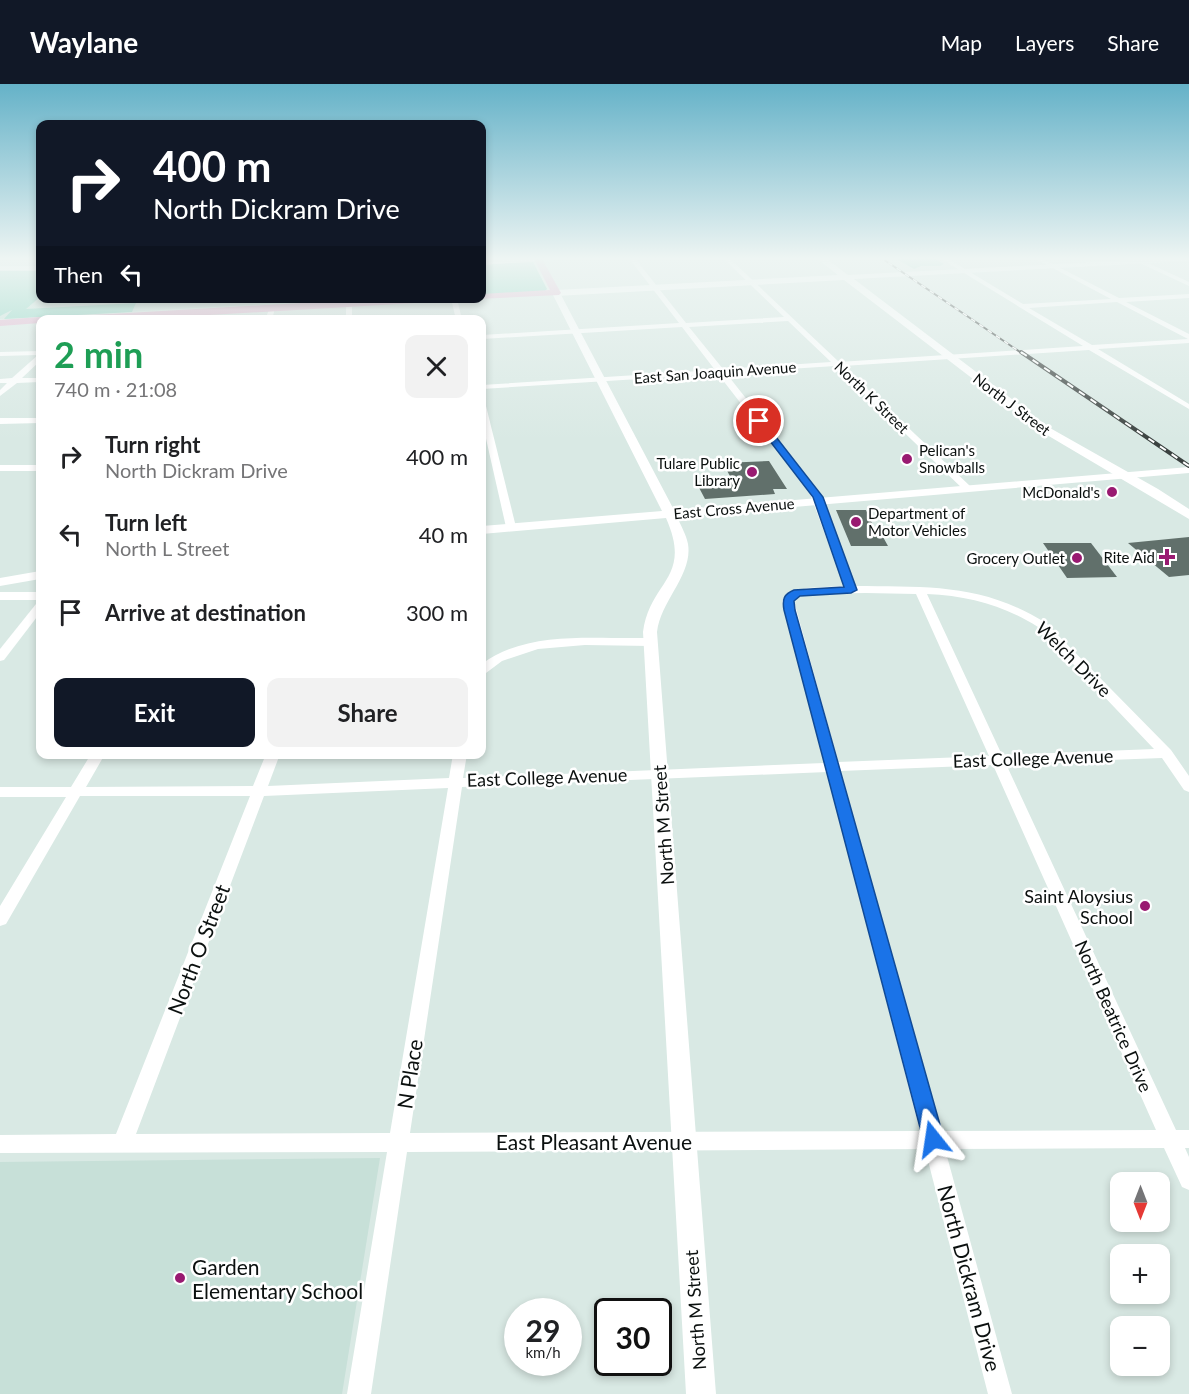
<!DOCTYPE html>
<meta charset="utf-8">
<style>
:root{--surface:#fff;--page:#f2f2f2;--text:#202124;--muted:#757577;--accent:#111827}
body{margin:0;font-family:Lato,sans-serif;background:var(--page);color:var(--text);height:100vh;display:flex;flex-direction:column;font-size:22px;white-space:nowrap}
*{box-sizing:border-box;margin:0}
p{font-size:20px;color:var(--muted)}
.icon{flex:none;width:33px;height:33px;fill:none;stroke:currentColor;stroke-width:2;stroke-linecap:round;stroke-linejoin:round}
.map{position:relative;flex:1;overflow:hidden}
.drawer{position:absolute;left:36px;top:231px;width:450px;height:444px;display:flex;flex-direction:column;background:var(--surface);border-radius:12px;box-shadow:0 3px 9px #0003}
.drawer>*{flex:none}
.top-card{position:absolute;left:36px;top:36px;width:450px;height:183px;border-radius:12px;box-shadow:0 3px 9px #0003;background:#111827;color:#fff;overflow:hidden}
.needle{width:39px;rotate:180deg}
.fabs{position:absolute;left:1110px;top:1088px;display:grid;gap:12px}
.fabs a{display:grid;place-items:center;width:60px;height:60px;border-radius:12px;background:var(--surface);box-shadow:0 3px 9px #0003;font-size:30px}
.speed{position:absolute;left:504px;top:1214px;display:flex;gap:12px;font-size:30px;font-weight:700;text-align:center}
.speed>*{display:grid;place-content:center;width:78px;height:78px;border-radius:50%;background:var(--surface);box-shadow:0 3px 9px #0003;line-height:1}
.speed small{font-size:15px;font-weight:400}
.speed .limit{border:3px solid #111;border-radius:9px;background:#fff;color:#111}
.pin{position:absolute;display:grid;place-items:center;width:51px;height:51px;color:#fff;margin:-26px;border:3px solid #fff;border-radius:50%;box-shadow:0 2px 6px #0007}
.me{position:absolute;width:66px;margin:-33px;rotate:345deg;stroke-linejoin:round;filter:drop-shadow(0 0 4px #0008)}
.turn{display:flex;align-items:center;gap:21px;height:126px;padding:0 18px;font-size:27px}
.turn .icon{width:78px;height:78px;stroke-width:2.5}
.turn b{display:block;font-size:42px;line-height:51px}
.then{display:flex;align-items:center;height:57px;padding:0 18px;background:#0003;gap:12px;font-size:22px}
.round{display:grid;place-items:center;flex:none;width:63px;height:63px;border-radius:12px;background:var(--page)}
.summary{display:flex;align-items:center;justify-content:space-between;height:102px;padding:0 18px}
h1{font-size:36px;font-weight:700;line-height:45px;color:#1e9e55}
.primary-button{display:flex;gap:12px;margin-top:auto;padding:12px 18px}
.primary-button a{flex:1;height:69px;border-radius:12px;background:var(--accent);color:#fff;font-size:24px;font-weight:700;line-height:69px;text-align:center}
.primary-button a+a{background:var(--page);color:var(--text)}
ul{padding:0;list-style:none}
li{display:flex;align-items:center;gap:18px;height:78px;padding:0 18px}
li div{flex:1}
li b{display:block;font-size:22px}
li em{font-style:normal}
header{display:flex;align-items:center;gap:36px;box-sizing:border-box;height:84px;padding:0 30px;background:var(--accent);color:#fff}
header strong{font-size:28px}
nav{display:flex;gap:33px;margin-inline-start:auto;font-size:21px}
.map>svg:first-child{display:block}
.built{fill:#c7e0d8}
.green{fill:#82d2bd}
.building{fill:#61706b}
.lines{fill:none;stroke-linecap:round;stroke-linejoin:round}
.minor{fill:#fff;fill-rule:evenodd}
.tertiary{fill:#fff;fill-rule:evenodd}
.secondary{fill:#fff;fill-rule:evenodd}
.primary{fill:#e1b1cd;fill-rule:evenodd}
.rail-far1-casing{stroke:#3b4240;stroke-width:2}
.rail-casing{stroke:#3b4240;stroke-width:4}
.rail-far1{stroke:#fff;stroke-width:1.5;stroke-dasharray:5;stroke-linecap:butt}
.rail{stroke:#fff;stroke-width:2;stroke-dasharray:7;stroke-linecap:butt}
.route{fill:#1a73e8;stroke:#114b97;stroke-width:1.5}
.poi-dot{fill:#991a71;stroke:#fff;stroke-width:2}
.labels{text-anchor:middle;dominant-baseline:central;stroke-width:5;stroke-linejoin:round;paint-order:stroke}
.far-street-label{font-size:15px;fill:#0b100f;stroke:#fff}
.far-poi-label{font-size:15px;fill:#0b100f;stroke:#fff;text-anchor:end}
.street-label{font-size:18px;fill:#0b100f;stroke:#fff}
.poi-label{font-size:18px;fill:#0b100f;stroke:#fff;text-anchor:end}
.near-street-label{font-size:21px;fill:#0b100f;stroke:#fff}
.near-poi-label{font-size:21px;fill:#0b100f;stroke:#fff;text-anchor:start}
</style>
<header>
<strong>Waylane</strong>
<nav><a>Map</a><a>Layers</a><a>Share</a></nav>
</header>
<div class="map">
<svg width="1189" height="1310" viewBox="0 0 1189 1310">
<rect width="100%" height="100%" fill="#d9e9e4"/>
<g class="built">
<path d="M0,187H40V214L339,216L0,235Z"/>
<path d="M380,1074L342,1310H0V1078Z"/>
</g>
<g class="green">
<path d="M893,173H932L944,180L940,182H921L914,185Z"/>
<path d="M533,178L547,205L545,207L482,211V180Z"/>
<path d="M0,187H40V213L26,225L136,219L132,228L4,235L12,226L0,232Z"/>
</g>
<g class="building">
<path d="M769,377L787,405H773L775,410L705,415L696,398L732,396L723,379Z"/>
<path d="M836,426H866L877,450L883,453L888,462H851Z"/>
<path d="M1189,453V491L1169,493L1128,459Z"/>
<path d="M1043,459H1091L1117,493L1067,494Z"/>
</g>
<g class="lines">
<g class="minor">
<path d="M565,173H599L482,181V177Z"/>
<path d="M628,173H634L686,239L784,233L722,173H728L839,278L1083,262L938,173H945L1023,220L1111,215L1032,173H1039L1119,214L1189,210V214L1126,218L1189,250V259L1098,265L1189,320V325L1089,266L843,282L970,402V406H964L835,282L726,289L819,407L855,502C927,503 982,499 1046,539L1171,666L1189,692V708L1184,706L1162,674L1006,680L1176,1046H1189V1064H1185L1189,1073V1106L1182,1103L1164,1064L945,1065L1012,1310H988L925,1065L407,1068L371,1310H347L387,1068L0,1069V1051L116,1050L250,712H80L6,840L0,842V822L66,713H0V703H71L91,670H105L86,703L253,702L266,670H280L268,702L449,694L453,670H467L463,694L824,679L782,517L787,510L807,504L844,502L809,407L718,290L482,305V301L715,286L682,243L482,255V251L679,239ZM1117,218L1188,255L1092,261L1029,224ZM788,237L831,278L723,285L689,243ZM866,509L916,510L989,672L838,678L794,517L795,514L808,510ZM927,510C969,512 1003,521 1038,543L1154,665L1002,671ZM993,681L1156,1046L940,1047L840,687ZM827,688L920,1047L410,1049L462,703ZM448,704L390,1049L136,1050L264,712Z"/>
<path d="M1127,173H1135L1189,198V202Z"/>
<rect x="0" y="182" width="40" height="4"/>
<path d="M451,214H457L462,236H456Z"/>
<path d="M349,218L352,220V236H346V220Z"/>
<path d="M270,223L275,224L272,236H265Z"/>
<path d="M40,267V277L22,294H40V298L17,299L0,312V306L7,299H0V295L12,294L38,271L0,272V268Z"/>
<path d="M482,320L486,322L516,443L511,446L506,443L482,337Z"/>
<path d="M0,334H40V339L0,340Z"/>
<rect x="0" y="381" width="40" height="6"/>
<path d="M40,519V529L4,576L0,577V565L36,520Z"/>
<path d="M630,554H650L656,558L650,562L585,561L538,565L502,577L486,589L482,590V580C523,549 581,554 630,554Z"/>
</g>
<g class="tertiary">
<path d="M556,207L560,209L674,426L1189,383V389L677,433C681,442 686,450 688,460C693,491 661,516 657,548L716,1310H686L643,548C650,496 693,495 666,434L482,450V442L662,427L552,209Z"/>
<path d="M40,487V495L0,502V494Z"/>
<rect x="0" y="508" width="40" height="8"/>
</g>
<path class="secondary" d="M815,173H824L848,191L1189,173V177L854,195L1050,344L1158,405L1189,425V435L1042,348L844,196L556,212L552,209L556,206L838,191Z"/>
<g class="primary">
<path d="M533,173H541L561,209L559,211L478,215L482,214V210L550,206Z"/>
<path d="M387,214H455L450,217L124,236H54L59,233Z"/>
<path d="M40,233L45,236H40V239L0,242V236Z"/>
</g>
<g class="rail-far1-casing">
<path id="rail-far1" d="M880,173L1023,270"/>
</g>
<g class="rail-casing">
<path id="rail" d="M1021,268L1189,382"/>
</g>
<use href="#rail-far1" class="rail-far1"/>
<use href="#rail" class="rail"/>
</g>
<linearGradient id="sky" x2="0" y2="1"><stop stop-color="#65b2c8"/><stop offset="0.49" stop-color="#eef5f3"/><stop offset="1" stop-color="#eef5f3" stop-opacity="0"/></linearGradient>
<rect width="1189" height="356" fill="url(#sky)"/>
<path class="route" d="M756,335H762L823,413L857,506L851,509L800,512L794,517L795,526L944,1055L941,1062L933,1065L926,1062L923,1055L784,526C782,515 784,510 794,506L844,503L813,413L756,339Z"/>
<g class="poi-dot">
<circle cx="907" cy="375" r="6"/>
<circle cx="752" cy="388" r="6"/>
<circle cx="1112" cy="408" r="6"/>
<circle cx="856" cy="438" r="6"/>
<path d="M1164 464h6v6h6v6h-6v6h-6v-6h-6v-6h6z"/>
<circle cx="1077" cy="474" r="6"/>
<circle cx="1145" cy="822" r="6"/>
<circle cx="180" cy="1194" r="6"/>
</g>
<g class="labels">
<g class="far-street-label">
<text transform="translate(715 288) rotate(-4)">East San Joaquin Avenue</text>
<text transform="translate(872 313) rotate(44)">North K Street</text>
<text transform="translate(1012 320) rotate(37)">North J Street</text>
<text transform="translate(734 424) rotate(-5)">East Cross Avenue</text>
</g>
<g class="far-poi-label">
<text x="919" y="366" text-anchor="start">Pelican's<tspan x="919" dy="17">Snowballs</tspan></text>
<text x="740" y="379">Tulare Public<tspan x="740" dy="17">Library</tspan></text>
<text x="1100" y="408">McDonald's</text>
<text x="868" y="429" text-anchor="start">Department of<tspan x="868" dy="17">Motor Vehicles</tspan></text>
<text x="1155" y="473">Rite Aid</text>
<text x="1065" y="474">Grocery Outlet</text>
</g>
<g class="street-label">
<text transform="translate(1074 575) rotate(45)">Welch Drive</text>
<text transform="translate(1033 674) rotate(-2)">East College Avenue</text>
<text transform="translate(547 693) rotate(-2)">East College Avenue</text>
<text transform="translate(663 741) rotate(-94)">North M Street</text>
<text transform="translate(1114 932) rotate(66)">North Beatrice Drive</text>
<text transform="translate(695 1226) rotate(-94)">North M Street</text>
</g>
<g class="poi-label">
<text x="1133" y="812">Saint Aloysius<tspan x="1133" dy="21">School</tspan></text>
</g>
<g class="near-street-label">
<text transform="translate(198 865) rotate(-69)">North O Street</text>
<text transform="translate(409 990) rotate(-81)">N Place</text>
<text x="594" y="1057">East Pleasant Avenue</text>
<text transform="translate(970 1194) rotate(75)">North Dickram Drive</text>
</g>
<g class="near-poi-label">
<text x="192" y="1182">Garden<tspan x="192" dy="24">Elementary School</tspan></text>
</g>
</g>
</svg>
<div class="fabs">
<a><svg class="needle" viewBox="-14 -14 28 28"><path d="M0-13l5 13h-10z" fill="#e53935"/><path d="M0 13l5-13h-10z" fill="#757577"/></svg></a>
<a>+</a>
<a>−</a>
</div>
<div class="speed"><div>29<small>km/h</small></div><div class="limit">30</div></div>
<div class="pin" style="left:759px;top:337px;background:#d93025"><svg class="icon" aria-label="arrive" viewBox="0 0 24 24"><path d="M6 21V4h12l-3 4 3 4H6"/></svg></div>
<svg class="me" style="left:933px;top:1055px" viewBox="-20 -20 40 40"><path d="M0-17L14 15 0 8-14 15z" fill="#1a73e8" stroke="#fff" stroke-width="4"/></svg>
<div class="top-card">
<div class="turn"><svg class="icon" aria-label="right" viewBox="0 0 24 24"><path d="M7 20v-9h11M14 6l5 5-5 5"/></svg><div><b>400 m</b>North Dickram Drive</div></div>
<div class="then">Then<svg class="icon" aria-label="left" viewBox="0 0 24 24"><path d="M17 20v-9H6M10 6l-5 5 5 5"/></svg></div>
</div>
<section class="drawer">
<div class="summary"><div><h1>2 min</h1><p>740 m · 21:08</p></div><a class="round"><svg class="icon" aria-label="close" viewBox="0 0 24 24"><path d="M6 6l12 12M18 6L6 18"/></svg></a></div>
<ul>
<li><svg class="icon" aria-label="right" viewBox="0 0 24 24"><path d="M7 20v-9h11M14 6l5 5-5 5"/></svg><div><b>Turn right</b><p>North Dickram Drive</p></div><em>400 m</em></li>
<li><svg class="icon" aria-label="left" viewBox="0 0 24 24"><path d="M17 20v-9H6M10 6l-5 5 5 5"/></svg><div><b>Turn left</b><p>North L Street</p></div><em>40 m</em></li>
<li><svg class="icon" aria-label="arrive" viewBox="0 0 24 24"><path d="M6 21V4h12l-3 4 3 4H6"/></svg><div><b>Arrive at destination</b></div><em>300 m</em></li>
</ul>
<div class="primary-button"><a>Exit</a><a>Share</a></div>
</section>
</div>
